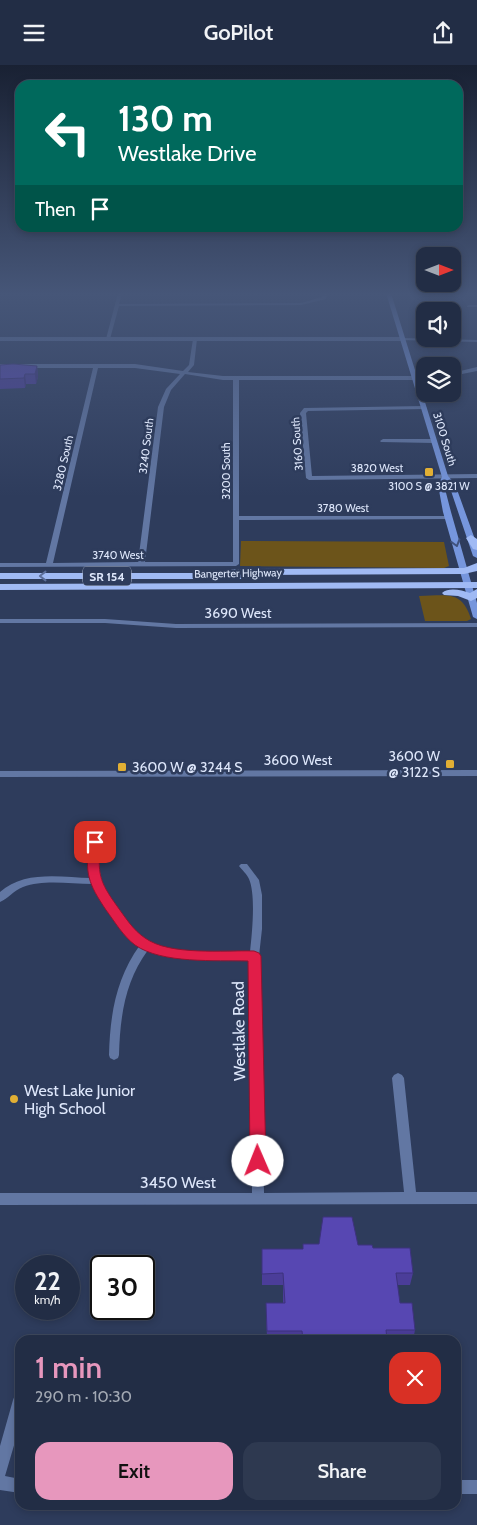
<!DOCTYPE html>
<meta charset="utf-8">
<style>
:root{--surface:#222d45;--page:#2e3950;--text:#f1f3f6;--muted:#a2a8b3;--line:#3f495e;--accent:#e797bd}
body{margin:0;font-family:Cabin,sans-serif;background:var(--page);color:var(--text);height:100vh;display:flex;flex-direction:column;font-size:19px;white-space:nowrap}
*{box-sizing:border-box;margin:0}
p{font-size:16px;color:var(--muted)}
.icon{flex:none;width:28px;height:28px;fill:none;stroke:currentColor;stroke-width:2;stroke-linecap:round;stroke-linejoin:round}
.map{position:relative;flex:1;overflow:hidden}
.panel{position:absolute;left:15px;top:1270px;width:446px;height:175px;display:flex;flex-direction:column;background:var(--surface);border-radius:15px;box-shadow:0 2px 8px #0003,0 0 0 1px var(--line)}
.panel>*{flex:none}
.hud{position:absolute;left:15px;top:15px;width:448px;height:152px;border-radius:15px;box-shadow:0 2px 8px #0003,0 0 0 1px var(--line);background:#00695c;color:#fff;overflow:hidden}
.needle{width:32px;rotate:90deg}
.controls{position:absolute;left:416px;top:182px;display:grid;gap:10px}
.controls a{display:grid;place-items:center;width:45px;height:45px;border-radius:10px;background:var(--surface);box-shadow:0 2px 8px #0003,0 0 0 1px var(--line);font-size:25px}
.speed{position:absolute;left:15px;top:1190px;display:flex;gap:10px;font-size:25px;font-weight:700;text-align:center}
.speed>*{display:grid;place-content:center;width:65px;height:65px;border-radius:50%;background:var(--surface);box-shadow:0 2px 8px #0003,0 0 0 1px var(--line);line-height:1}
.speed small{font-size:12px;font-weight:400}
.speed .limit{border:2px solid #111;border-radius:8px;background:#fff;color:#111}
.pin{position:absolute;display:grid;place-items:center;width:42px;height:42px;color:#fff;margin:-21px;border-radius:10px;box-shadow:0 2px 8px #0006}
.me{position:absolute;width:55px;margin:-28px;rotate:359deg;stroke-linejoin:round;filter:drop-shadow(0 0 4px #0008)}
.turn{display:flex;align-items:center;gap:18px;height:105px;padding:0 20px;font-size:22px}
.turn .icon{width:65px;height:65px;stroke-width:2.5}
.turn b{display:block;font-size:35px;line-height:42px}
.then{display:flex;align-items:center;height:48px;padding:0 20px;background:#0003;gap:10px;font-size:19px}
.round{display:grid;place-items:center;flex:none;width:52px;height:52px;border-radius:15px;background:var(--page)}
.overview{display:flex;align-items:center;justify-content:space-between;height:85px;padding:0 20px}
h1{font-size:30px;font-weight:600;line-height:38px;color:var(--accent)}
.primary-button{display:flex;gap:10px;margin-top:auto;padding:10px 20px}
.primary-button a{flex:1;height:58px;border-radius:15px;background:var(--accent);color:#111;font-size:20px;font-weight:600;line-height:58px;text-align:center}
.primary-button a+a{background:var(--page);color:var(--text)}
header{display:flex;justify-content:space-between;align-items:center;height:65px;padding:0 20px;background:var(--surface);font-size:22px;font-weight:600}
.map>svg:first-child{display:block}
.green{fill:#6c541a}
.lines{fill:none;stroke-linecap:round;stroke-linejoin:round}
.minor{fill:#6277a3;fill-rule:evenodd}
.tertiary{fill:#6277a3;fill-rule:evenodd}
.secondary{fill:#7696dd;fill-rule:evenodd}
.trunk{fill:#a0baf4;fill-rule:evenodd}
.wall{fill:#4b3d99}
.shaded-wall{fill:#3d327d}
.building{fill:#5747b2;stroke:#3d327d}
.oneway{stroke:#40527c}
.oneway2{stroke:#5c6e99}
.route{fill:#e11d48;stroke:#92132f}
.poi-dot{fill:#e1af34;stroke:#2e3c5c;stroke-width:2}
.labels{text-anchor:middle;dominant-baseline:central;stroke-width:5;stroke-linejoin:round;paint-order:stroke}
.far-street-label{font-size:11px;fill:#dee7fb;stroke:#2e3c5c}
.far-poi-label{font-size:11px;fill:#dee7fb;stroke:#2e3c5c}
.shield{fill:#2e3c5c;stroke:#a9b4cb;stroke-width:1}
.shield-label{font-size:12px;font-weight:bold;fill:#dee7fb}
.street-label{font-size:14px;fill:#dee7fb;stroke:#2e3c5c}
.poi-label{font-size:14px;fill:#dee7fb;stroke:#2e3c5c;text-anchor:end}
.near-street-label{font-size:16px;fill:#dee7fb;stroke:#2e3c5c}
.near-poi-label{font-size:16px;fill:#dee7fb;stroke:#2e3c5c;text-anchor:start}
</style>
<header><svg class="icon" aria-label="menu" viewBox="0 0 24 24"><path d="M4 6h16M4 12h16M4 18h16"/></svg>GoPilot<svg class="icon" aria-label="share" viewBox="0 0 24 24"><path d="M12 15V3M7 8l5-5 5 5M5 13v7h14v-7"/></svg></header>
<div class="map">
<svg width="477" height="1460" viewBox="0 0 477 1460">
<rect width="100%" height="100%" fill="#2e3c5c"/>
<g class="green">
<path d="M241,476L444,477L449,501L444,503L240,501Z"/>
<path d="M419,531C445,531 462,524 471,554L467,556H425Z"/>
</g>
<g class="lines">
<g class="minor">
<path d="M118,228H122L119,239L301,238L322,232L323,228H327L326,234L301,240L119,241L110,274L108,275L106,274Z"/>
<path d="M469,240H477V242H467V241Z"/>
<path d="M195,273L197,274L194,300L188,307L223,311H425V315H239V451H449L452,453L451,454L239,455V499L236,501L0,502V498H46L93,303H0V299H135L183,306L189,300L193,274ZM98,303H135L180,309L166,324L158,342L138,497L53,498ZM185,309L223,315H233V497H145L164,342L171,325Z"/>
<path d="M402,273L477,275V277L400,275V273Z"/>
<path d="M477,302V306L452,311V308Z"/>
<path d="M424,341L427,343L426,344L308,346L306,348L312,411L477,409V413L309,415L306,413L300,348L304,343Z"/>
<path d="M383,374H434L437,376L434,378L381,377L380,376Z"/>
<path d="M0,554H105L176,559L477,558V562L176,563L105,558H0Z"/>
<path d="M95,774L100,777C97,805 100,819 116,842C123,851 129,861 138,869C168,894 213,888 250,887C252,869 256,830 249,814C247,809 242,805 239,801L241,799H247L259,815L262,830V864L259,891L264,1128L404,1127L392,1013L394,1010L398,1008L402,1010L404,1013L416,1127H477V1139L0,1140V1128H252L249,895C214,896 181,897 148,885C125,916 120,952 119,990L118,993L114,995L110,993L109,990C110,950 116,913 140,880C119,867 103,842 93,819C70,819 44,814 23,822C14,825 8,834 0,837V827C24,805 61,812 91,813L89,797L90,777Z"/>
<path d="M20,1328V1360L5,1411L20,1414V1428L0,1425V1381L13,1335L15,1330Z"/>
<rect x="456" y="1415" width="21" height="14"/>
</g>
<g class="tertiary">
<path d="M0,272H402L405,274L402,276H0Z"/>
<path d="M477,705V711L0,712V706Z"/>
</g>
<path class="secondary" d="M386,228H391L448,411L455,419L477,480V493L473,491L449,420L446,417L444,420L451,447L477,538V554L473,552L443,447L438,420L442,412Z"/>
<g class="trunk">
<path d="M471,470L477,474V485L473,484L466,473Z"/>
<path d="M477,498V506L464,509L249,510L248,513L244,514H0V508H229L230,505L234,504L464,503Z"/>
<path d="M477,517V523L0,525V519Z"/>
<path d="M477,524V533L471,536L458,531L444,530L442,528C449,522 461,525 470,528Z"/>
</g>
</g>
<g class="wall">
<path d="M0,300L37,301L38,312L36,319H26L25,323L0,324Z"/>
<path d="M358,1180L373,1183L413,1208L410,1220H397L400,1238L415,1265L413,1275H267L266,1238H283V1220H262V1184H303Z"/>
</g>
<g class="shaded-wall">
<path d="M37,301L38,312L36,319L35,309Z"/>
<path d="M25,309L26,319L25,323L24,313Z"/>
</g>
<g class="building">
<path d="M13,299L37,301L35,309H25L24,313L0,314V300Z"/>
<path d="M323,1152H352L358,1180H372L373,1183H410L413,1208H396L400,1238H412L415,1265H386L387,1274L303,1275L302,1266H267L266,1238H285L283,1208L262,1209V1184H303V1179H319Z"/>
</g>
<defs><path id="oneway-chevron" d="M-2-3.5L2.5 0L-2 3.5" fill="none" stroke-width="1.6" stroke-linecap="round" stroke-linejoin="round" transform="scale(1.25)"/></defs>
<use class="oneway" href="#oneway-chevron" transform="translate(456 478) rotate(74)"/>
<use class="oneway2" href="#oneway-chevron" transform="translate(43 511) rotate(180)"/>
<linearGradient id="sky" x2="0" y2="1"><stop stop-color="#192133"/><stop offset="0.53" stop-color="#465678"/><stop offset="1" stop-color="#465678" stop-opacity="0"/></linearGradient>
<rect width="477" height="432" fill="url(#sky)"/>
<path class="route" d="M95,773L101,777C97,808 99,816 117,841C125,852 133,865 145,873C170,891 224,885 254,886L259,888L261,891L266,1096L263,1101L258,1103L253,1101L250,1096L248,896C216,895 162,899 135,880C123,871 115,857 106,845C88,818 85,809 89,777Z"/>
<g class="poi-dot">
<rect x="424" y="402" width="10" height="10" rx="2.5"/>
<rect x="445" y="694" width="10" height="10" rx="2.5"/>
<rect x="117" y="697" width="10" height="10" rx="2.5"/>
<circle cx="14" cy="1034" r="5"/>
</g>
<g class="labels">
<g class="far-street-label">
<text transform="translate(445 374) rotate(73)">3100 South</text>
<text transform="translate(297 379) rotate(-94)">3160 South</text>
<text transform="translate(146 381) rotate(-83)">3240 South</text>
<text transform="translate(63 398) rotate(-77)">3280 South</text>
<text x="377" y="403">3820 West</text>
<text transform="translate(226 406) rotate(-90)">3200 South</text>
<text x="343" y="443">3780 West</text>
<text x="118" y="490">3740 West</text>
<text transform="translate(238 508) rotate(-1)">Bangerter Highway</text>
</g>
<g class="far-poi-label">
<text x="429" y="421">3100 S @ 3821 W</text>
</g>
<rect class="shield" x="83" y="501.5" width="48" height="19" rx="4"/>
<g class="shield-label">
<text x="107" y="511">SR 154</text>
</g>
<g class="street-label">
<text x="238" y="548">3690 West</text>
<text x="298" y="695">3600 West</text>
</g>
<g class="poi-label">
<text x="440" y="691">3600 W<tspan x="440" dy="16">@ 3122 S</tspan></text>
<text x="132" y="702" text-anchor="start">3600 W @ 3244 S</text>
</g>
<g class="near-street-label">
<text transform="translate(239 966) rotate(-91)">Westlake Road</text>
<text x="178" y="1117">3450 West</text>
</g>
<g class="near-poi-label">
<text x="24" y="1025">West Lake Junior<tspan x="24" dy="18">High School</tspan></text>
</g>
</g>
</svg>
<div class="controls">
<a><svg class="needle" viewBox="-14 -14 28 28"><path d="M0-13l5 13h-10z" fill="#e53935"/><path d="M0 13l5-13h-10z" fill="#a2a8b3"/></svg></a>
<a><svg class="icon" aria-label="sound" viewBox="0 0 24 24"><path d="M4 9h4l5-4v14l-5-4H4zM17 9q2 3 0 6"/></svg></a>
<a><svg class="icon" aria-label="layers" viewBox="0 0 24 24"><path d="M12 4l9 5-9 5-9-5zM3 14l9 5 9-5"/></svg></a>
</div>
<div class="speed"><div>22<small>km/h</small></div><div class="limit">30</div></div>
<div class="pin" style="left:95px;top:777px;background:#d93025"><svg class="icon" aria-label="arrive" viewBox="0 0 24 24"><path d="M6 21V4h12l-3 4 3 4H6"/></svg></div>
<svg class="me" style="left:258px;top:1096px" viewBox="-20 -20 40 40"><circle r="19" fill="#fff"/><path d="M0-13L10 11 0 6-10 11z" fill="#e11d48"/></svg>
<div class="hud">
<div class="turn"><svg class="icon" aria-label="left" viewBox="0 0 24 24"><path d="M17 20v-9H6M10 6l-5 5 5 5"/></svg><div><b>130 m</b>Westlake Drive</div></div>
<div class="then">Then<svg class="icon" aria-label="arrive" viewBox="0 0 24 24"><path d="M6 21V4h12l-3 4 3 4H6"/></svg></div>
</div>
<section class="panel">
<div class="overview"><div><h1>1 min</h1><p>290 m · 10:30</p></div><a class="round" style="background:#d93025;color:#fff"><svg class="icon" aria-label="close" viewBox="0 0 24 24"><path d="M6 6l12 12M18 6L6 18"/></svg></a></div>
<div class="primary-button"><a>Exit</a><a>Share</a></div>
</section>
</div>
